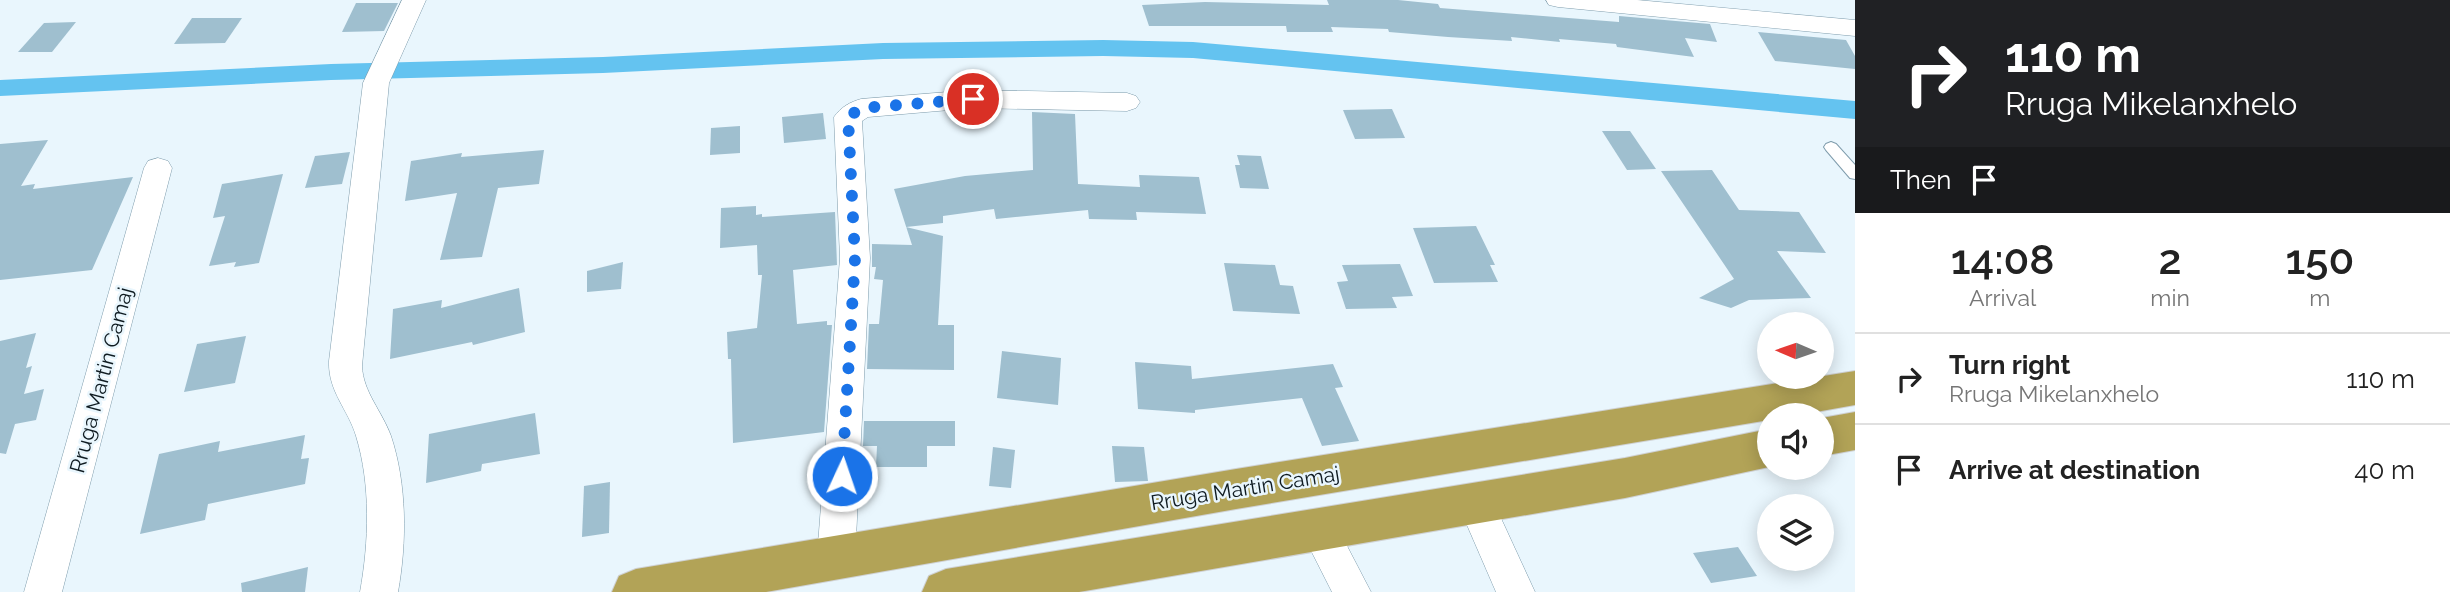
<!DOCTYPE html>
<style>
:root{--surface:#fff;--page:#f6f6f6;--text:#222;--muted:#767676;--line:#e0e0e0}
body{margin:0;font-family:Raleway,sans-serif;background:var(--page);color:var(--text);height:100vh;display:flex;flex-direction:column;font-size:26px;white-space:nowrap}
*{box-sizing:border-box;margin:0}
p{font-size:23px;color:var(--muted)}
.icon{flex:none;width:38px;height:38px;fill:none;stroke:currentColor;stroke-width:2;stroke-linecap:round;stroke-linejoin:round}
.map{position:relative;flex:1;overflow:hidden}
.sheet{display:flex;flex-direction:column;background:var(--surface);width:595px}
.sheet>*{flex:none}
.guide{background:#202124;color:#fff;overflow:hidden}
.needle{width:46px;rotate:272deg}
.buttons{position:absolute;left:1757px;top:312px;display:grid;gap:14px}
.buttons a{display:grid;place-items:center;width:77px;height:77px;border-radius:50%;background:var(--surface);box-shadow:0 4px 18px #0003;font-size:35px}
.pin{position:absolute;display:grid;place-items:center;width:60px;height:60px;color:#fff;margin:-30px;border:4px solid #fff;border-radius:50%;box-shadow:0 2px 7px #0007}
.me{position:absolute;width:77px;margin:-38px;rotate:3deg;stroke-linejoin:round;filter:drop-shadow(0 0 5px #0008)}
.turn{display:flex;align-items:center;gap:24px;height:147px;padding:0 35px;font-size:32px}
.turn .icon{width:91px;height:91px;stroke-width:2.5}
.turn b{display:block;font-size:49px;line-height:60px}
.then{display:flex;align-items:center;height:66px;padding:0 35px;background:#0003;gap:14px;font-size:26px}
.eta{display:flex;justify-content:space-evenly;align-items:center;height:119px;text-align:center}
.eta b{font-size:42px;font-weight:600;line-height:49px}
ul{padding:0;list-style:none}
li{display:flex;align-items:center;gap:21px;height:91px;padding:0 35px;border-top:2px solid var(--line)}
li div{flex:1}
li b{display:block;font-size:26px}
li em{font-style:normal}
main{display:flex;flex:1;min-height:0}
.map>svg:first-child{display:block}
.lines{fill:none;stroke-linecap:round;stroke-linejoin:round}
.canal{fill:#64c3f0;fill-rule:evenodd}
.building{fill:#9fbfcf}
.lane-casing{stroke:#7e9cac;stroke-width:2}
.street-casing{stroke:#7e9cac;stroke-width:1}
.highway-casing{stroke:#cfd1d3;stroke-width:2}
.lane{fill:#fff;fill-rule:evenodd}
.street{fill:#fff;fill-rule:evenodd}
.highway{fill:#b2a357;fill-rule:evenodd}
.route{stroke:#1a73e8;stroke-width:12;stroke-dasharray:0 21.6}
.labels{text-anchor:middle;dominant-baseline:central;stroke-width:5;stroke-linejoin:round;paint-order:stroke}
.street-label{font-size:21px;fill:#0f1b21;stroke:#e9f6fd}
</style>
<main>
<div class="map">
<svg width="1855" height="592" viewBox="0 0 1855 592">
<rect width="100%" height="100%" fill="#e9f6fd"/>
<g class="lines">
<path class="canal" d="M1103,40L1193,42L1855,101V119L1193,58L1103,56L883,59L603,73L331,80L0,96V80L331,64L603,57L883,43Z"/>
</g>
<g class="building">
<path d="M1327,0H1398L1438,4L1440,8L1619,22V16L1710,24L1717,42L1685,38L1694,57L1617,47L1616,44L1559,39L1560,42L1511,37L1512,41L1448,37L1389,32L1388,29L1331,27L1333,32H1287L1286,26H1149L1142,5L1205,2L1329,5Z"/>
<path d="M356,3H398L384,31L342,32Z"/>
<path d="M192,18H242L225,43L174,44Z"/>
<path d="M76,22L52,52H18L44,23Z"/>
<path d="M1758,32L1846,40L1855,56V69L1775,61Z"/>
<path d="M1392,109L1405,138L1355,139L1343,110Z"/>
<path d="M1032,112L1075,114L1078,184L1140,187L1139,175L1199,177L1206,214L1136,212L1137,220L1089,219L1088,210L996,219L994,209L943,216V223L906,227L943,236L938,325H954V370L867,369L869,324H879L883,280L874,279L876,267H872V244L912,245L894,189L965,176L1033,170Z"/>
<path d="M823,113L826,139L784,143L782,117Z"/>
<path d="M740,126V153L710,155L711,128Z"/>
<path d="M1602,131H1630L1656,169L1627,170Z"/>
<path d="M48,140L21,186L35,184L33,189L133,177L92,270L0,280V144Z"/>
<path d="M544,150L539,184L498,188L482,257L440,260L457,193L405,201L411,161L462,153L461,157Z"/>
<path d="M350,152L342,184L305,188L315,156Z"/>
<path d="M1237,155L1261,156L1269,189L1240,188L1235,165H1240Z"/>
<path d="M1712,170L1739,210L1799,212L1826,253L1777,251L1811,298L1749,300L1731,308L1699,298L1734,279L1661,171Z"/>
<path d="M283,174L259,263L234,267L236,262L209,266L225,216L213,218L222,184Z"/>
<path d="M756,206V215L762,214V217L835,212L837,265L793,270L797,324L827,321V325H832L824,432L733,443L731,359H728L727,332L757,328L762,275H758L757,245L720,248L721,208Z"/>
<path d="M1476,226L1495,265H1490L1498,282L1434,283L1413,228Z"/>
<path d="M623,262L621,289L587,292V271Z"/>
<path d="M1224,263L1275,265L1280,285L1293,286L1300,314L1233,311Z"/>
<path d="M1400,264L1413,296L1392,297L1397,308L1346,309L1337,282L1348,281L1342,265Z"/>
<path d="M519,288L525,332L473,345L472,342L390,359L393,309L442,300L441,308Z"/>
<path d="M36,333L26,368L32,366L24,394L44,389L36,420L15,424L6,454L0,453V341Z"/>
<path d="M246,336L235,383L184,392L197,344Z"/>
<path d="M1002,351L1061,358L1058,405L997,398Z"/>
<path d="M1135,362L1191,366L1192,379L1333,364L1343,387L1335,388L1359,441L1322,446L1302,398L1195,410V413L1138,409Z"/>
<path d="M535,413L540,454L482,464L481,471L426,483L429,434Z"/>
<path d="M864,421H955V446H927V467H876L877,446H863Z"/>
<path d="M305,435L301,459L309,458L305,484L208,504L205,520L140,534L159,454L220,441L218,452Z"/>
<path d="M1112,446L1144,447L1148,481L1115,482Z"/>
<path d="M993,447L1015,450L1011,488L989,486Z"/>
<path d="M610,482L609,533L582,537L584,486Z"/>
<path d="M1738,547L1757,576L1711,583L1693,553Z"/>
<path d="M308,567L305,592H242L241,583Z"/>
</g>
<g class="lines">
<g class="lane-casing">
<path id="lane" d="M1831,142L1836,144L1855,165V179L1850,178L1826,150L1824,147L1826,144Z"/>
</g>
<g class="street-casing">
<g id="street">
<path d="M402,0H426L389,83L362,366C363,392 382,411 391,436C407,484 407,542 398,592H360C369,542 371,485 356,436C348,409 328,392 329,361L363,83Z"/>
<path d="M1546,0H1637L1855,20V36L1558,7L1549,5Z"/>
<path d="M973,90L1127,93L1136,96L1140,102L1136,108L1127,111L973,108L868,117L862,121L870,258L855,558L849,571L836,576L823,571L817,558L840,258L834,117C841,107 850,102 861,99Z"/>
<path d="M158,158L168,161L172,168L62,592H24L144,168L148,161Z"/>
<path d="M1475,485L1488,490L1535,592H1496L1457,502L1462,490Z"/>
<path d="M1319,512L1332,517L1371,592H1332L1300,529L1306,517Z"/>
</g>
</g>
<g class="highway-casing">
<g id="highway">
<path d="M1855,371V405L1799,415H1769V420L1236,509L766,592H612L619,576L636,569L1236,469Z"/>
<path d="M1855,412V450L1822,456V418Z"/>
<path d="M1769,429V467L1625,498L1079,592H922L929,576L946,569L1625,458Z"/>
</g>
</g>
<use href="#lane" class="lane"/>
<use href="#street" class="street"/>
<use href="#highway" class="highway"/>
</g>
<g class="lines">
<path class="route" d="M842,476L855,258L848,117L861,108L973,99"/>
</g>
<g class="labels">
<g class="street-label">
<text transform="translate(101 380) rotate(-75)">Rruga Martin Camaj</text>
<text transform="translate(1245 488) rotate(-9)">Rruga Martin Camaj</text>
</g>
</g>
</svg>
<div class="buttons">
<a><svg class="needle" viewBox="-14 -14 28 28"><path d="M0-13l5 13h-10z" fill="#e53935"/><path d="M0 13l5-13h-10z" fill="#767676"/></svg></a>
<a><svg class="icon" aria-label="sound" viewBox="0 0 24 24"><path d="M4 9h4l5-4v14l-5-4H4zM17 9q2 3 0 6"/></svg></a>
<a><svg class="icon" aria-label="layers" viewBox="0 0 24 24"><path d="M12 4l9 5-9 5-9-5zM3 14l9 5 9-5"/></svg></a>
</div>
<div class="pin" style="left:973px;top:99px;background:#d93025"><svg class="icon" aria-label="arrive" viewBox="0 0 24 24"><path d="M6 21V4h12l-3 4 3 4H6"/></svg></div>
<svg class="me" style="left:842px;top:476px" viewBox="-20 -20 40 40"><circle r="17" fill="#1a73e8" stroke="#fff" stroke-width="3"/><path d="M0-11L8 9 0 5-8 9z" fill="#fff"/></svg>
</div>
<section class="sheet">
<div class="guide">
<div class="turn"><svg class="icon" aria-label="right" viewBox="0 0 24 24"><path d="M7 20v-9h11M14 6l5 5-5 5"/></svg><div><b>110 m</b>Rruga Mikelanxhelo</div></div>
<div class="then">Then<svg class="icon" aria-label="arrive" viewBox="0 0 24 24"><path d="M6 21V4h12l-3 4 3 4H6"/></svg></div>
</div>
<div class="eta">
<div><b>14:08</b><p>Arrival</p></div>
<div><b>2</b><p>min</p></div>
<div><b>150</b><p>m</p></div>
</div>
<ul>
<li><svg class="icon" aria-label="right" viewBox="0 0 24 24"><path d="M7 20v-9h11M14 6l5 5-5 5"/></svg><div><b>Turn right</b><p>Rruga Mikelanxhelo</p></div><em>110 m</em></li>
<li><svg class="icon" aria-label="arrive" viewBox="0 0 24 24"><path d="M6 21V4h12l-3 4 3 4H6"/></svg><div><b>Arrive at destination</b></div><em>40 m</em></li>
</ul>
</section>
</main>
